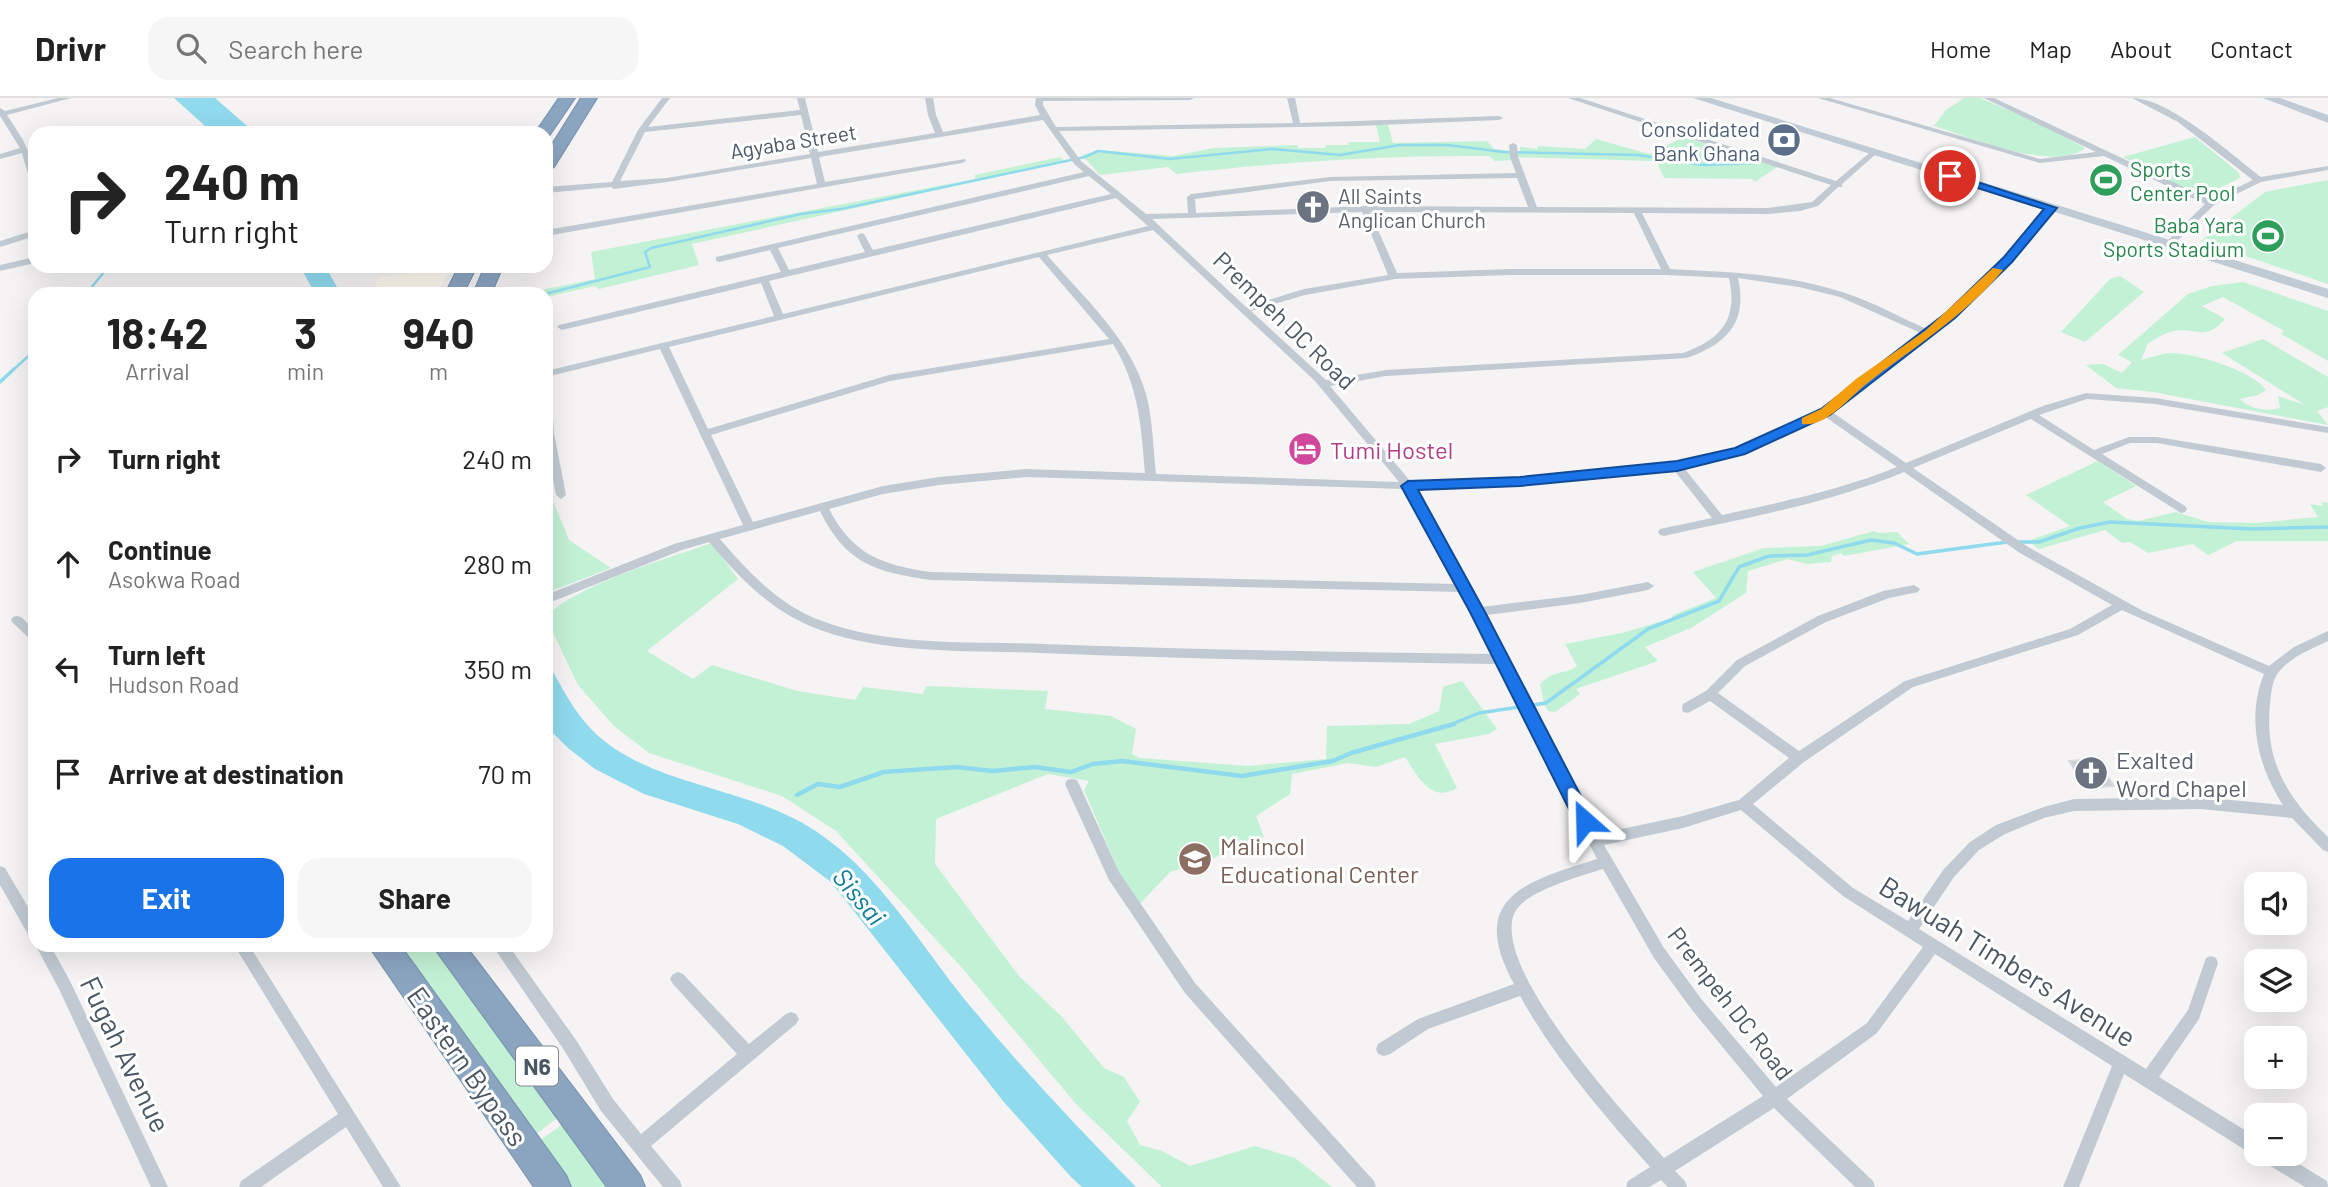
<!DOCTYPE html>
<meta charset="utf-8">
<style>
:root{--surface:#fff;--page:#f6f6f6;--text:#222;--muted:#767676;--line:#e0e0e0;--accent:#1a73e8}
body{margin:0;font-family:Barlow,sans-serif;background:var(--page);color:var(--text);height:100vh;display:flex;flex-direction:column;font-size:26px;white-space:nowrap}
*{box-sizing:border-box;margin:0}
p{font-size:23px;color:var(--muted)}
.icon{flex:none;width:38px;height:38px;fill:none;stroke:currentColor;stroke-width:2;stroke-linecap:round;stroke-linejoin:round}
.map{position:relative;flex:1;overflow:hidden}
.side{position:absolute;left:28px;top:189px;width:525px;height:665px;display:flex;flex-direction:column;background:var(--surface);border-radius:21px;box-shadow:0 7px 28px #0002}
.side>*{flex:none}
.hud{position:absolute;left:28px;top:28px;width:525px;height:147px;border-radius:21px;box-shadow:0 7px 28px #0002;background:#fff;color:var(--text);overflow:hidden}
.buttons{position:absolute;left:2244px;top:774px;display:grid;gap:14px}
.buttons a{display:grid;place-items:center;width:63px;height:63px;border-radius:14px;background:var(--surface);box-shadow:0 7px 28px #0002;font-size:35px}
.pin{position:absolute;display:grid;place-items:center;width:60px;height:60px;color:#fff;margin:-30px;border:4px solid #fff;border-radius:50%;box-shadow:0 2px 7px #0007}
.me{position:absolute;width:77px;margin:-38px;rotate:335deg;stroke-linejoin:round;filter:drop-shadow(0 0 5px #0008)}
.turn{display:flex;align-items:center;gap:24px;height:147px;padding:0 21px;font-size:32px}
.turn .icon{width:91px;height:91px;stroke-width:2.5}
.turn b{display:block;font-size:49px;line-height:60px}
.eta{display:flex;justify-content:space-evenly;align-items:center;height:119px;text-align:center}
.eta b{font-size:42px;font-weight:700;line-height:49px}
.cta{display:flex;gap:14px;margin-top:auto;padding:14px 21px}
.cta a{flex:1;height:80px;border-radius:21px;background:var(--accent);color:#fff;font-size:28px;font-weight:700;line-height:80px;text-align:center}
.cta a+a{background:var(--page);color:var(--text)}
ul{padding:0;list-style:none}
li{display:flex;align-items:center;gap:21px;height:105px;padding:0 21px}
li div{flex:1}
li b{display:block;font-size:26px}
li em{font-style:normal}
header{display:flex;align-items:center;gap:42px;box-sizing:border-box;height:98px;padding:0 35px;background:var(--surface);border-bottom:2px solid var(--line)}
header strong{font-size:33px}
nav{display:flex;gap:38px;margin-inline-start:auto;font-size:24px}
.search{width:490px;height:63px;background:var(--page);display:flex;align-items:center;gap:18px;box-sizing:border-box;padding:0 24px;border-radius:21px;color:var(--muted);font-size:26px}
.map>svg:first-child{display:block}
.commercial{fill:#fdf9ef}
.green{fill:#c3f1d5}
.water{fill:#90daee}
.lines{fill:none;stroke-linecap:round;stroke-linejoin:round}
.stream-far2{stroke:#90daee;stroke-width:2.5}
.stream-far1{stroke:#90daee;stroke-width:3.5}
.stream{stroke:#90daee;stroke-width:4.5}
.building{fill:#cdcfd5;stroke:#d7d9de;stroke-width:2}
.highway-casing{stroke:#7690ad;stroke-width:2}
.street{fill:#c1cad2;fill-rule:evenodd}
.secondary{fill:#c1cbd6;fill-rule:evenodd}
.highway{fill:#8ba5c1;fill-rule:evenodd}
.route{fill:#1a73e8;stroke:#114b97;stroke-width:2}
.slow{fill:#f59e0b}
.labels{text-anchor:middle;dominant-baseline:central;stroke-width:6;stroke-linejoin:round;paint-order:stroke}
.far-service-label{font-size:21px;fill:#4e5e75;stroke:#fff;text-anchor:end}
.far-street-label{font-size:21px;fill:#4a5661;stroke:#fff}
.far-leisure-label{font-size:21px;fill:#27864d;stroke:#fff;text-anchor:start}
.far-worship-label{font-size:21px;fill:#5b616d;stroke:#fff;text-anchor:start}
.shield{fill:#fff;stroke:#808990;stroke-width:2}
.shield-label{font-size:23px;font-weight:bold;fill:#4a5661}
.street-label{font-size:24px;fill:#4a5661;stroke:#fff}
.hotel-label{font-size:24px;fill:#b23c85;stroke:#fff;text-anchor:start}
.worship-label{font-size:24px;fill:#5b616d;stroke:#fff;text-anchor:start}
.education-label{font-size:24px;fill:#785e54;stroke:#fff;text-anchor:start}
.water-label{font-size:26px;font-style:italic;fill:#0c7c9b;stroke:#fff}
.near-street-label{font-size:28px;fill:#4a5661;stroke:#fff}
</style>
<header>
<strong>Drivr</strong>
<div class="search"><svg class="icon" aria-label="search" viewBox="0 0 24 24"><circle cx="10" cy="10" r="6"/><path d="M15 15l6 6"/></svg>Search here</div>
<nav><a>Home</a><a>Map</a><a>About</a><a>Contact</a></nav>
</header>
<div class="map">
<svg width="2328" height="1089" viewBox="0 0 2328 1089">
<rect width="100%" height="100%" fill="#f5f3f3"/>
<path class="commercial" d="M449,169L438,196H373L378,180Z"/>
<g class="green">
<path d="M1964,0H1980L2037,24L2085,50C2054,75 1969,39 1934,28L1946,12Z"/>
<path d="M1376,27H1388L1393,45L1487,43L1494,51L1520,54V49L1537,51L1538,48L1585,51L1596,41L1649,56L1684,39L1777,69L1755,84L1752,81L1664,80L1657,65L1651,63L1511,59V62L1495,63L1489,58C1387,57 1280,64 1176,76L1168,69L1100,77L1082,57L1100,52L1173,58L1214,50L1297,47L1298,50H1325L1326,47H1349L1348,44H1380Z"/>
<path d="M2195,39L2239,75L2240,80L2205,97L2193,95L2123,59Z"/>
<path d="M1060,59L1065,64L692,146L699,167L599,191L595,188L546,199V196H522L595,181L591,154L975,81V77Z"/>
<path d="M2328,82V186L2201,143L2265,94Z"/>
<path d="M2120,178L2144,194L2085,244L2061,234L2110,181Z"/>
<path d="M2243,184L2328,213V263L2281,236L2284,233L2223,199L2202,208L2225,221C2206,244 2197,229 2173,233C2165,235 2155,241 2148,245L2141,262C2150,260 2160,256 2168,255C2192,254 2252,272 2266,292L2258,297L2240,301C2249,311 2267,314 2280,310L2278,298L2305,307L2222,255L2263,241L2328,279V309L2317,313L2328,327L2153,294L2116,290L2086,267L2103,266L2122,275L2132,264L2118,257L2188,196L2212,188Z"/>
<path d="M2098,363L2136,388L2103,404L2127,421L2138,423L2176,414L2208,424L2256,425L2318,419L2310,406L2323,408L2322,404L2328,405V443H2237L2208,457L2193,446L2148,455L2130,444L2122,445L2105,432L2039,451L2028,443L2070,428L2026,397Z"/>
<path d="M546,386L569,442L611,470L546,495Z"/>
<path d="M1874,433L1880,435L1897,434L1909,446L1844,458L1841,455L1832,458L1831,464L1807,466L1787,461L1748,473L1746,495L1691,530L1645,549L1658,563L1576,591L1580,596L1555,614L1548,613L1544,606L1540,586C1557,570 1563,578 1577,568L1565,546L1622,535L1672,520L1673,517L1716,500L1693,474L1764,450L1821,448Z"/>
<path d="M712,445L738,481L647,553L693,581L712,567L797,593L855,602L863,589L923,596L926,588L1048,593L1045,611L1111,618L1136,631L1132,656L1140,660L1248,668L1326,661L1327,628L1409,626L1439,613L1443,589L1462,583L1497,631L1489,636L1435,646L1457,690C1431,706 1418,678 1405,659L1376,669L1348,665L1292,676L1290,696L1256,718L1264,739L1209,762L1170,774L1139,807L1121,779L1084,692L1089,683L1048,676L936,721L935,766L1019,878L1062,919L1104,970L1124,979L1140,1004L1127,1023L1140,1047L1162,1053L1190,1068L1255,1048L1295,1060L1332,1089H1162L1076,1006L963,871L836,733L782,698L649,655L614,628L578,587L546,520C569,489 672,459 712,445Z"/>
<path d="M399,847H436L561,1017L531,1040Z"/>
<path d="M567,1023L614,1089H567L535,1046Z"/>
</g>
<g class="water">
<path d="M174,0H215L255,35H213Z"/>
<path d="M300,168H325L341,196H315Z"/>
<path d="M546,561C561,588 574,615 596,636C648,684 734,689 795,721C873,761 917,844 971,909C1023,972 1079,1031 1136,1089H1082L1071,1079L1003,1003L831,784L783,748L738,726L644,696L595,671L568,650L546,628Z"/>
</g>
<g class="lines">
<g class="stream-far2">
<path d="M86,196L109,168"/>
<path d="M545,196L650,169L645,154L651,150L801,116L841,111L1085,59L1098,53L1170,61L1272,51L1340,57L1400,47H1447L1504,54L1638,57L1703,67L1753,65"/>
<path d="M12,273L35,252"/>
</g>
<g class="stream-far1">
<path d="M0,284L14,271"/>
<path d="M2018,444H2039L2080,430L2110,424L2252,431L2328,429"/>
<path d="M1450,627L1479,615L1546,605L1648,531L1719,503L1739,469L1769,458L1807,457L1871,442L1894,445L1917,456L2007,444"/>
</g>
<path class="stream" d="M797,697L818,686L840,689L884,674L956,669L993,673L1035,669L1071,674L1093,666L1122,663L1242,678L1333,663L1351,655L1454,626"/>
</g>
<path class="building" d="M2095,661L2114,688L2087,690L2069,663Z"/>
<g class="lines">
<g class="highway-casing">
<g id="highway">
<path d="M559,0H575L549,38L546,39V35H535Z"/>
<path d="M581,0H597L554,69L546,74V56Z"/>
<path d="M459,168H477L463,196H445Z"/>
<path d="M485,168H503L491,196H473Z"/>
<path d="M368,847H400L566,1077L571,1089H534Z"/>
<path d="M432,847H465L640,1077L645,1089H607Z"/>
</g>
</g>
<g class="street">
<path d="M58,0H71L7,17C25,45 35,57 35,91L32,90L22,55L0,61V56L20,50L0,18V10L5,13Z"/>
<path d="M662,0H670L648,29L800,12L797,0H805L818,54L935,35L928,17L925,0H933L936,17L943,34L1040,17L1035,7L1036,0H1194L1190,2L1043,3V7L1056,29L1293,25L1287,0H1295L1300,25L1499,18L1503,20L1499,22L1356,28L1059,33L1081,63L1146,116L1188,115L1187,99L1191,96L1330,79L1516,75L1510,59L1509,47L1513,45L1517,47L1518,59L1537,109L1768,110L1812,104L1831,87L1568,0H1580L1836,83L1873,52H1876V56L1842,86V89H1838L1818,108L1800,113L1768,116L1642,115L1670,171C1729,174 1789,176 1845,195C1874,204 1901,220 1929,232L2005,159L2048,108H2054V112L2011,163L1933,238L1865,286L1832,314L1906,365L2043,308L2086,295L2155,300L2328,329V335L2155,306L2087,301L2039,317L2094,352L2129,339H2157L2321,366L2326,370L2321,374L2157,345H2130L2102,356L2185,408L2187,411L2185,414L2181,415L2031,321L1913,370L2028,449L2143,513L2269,568L2294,549L2328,533V543C2311,551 2290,559 2278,575C2272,583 2271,596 2270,606C2264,663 2288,701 2328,739V754L2323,752L2292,720L2200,711L2074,713L2044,720L2005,736L1979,752L1954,779L1919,831L2146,971L2188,912L2206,860L2211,858L2216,860L2218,865L2199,921L2159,979L2256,1039V1055H2281L2327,1083L2328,1089H2305L2259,1061L2257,1057L2250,1055L2124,976L2079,1089H2063L2112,968L1935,856L1877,935L1787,1001L1873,1083L1875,1089H1855L1774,1010L1675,1073L1685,1083L1687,1089H1668L1661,1082L1649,1089H1626L1628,1083L1650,1069C1603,1016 1555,961 1520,898L1428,931L1390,956L1384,958L1378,956L1376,951L1378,946L1418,921L1514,886C1466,799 1527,783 1597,761L1498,566C1346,564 1193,561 1041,555C967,552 879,557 810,528C769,511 738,478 709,444L682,452L546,506V497L674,446L743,427L660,251L546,279V273L774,218L761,185L562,232L557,229L559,227L781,174L770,152L719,164L716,163V159L1084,74L1075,67L1043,22L819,59L825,84L965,61L966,63L962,65L546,138V132L817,86L811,60L667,84L614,91L611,89L546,95V89L612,84L638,32ZM801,17L810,56L667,80L620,83L645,34ZM1089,78L1111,96L873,152L864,136L861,135L857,138L865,154L789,172L778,150ZM1517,80L1528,109L1365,108L1196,115L1195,101L1330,83ZM1116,100L1148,128L783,216L769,183ZM1362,114L1388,177L1304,191L1246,209L1152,121ZM1370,114L1634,115L1661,171H1510L1397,175ZM1153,132L1315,283L1399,384L1156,376C1153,350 1153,322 1146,296C1130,240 1084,200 1047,157ZM1039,159L1109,241L889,277L708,331L669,249ZM1510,177H1667L1729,180C1738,221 1722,241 1683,255L1386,272L1326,282L1251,213L1305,197L1395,181ZM1738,180L1799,189L1840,199L1923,236L1857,282L1821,312L1737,350L1677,364L1520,380L1411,384L1330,288L1386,278L1687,260C1727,246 1748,224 1738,180ZM1113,246C1139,288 1141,328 1145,375L1026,371L939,379L883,388L753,424L711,337L890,283ZM1824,318L1897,369C1840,392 1782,404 1722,417L1684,370L1744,355ZM1674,372L1712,420L1660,431L1658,434L1660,437L1664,438C1745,420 1827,406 1904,374L2020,455L2112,507L2070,531L1905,583L1799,653L1718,595L1745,568L1826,524L1889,500L1918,494L1920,491L1914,487L1883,493L1818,518L1737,562L1706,593L1683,606L1682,610L1683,614L1688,615L1710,603L1789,660L1739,702L1683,718L1598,736L1486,517L1580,505L1648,492L1654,488L1648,484L1580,497L1481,509L1415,391L1520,388ZM1026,379L1404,391L1456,486L931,474C882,467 853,457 829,411L883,396L939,387ZM820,413C846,466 876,474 931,482L1461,494L1493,556C1343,554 1193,552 1043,546C971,543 891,549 822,523C780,508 748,474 720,441ZM2122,512L2264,576C2246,620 2258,669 2283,707L2200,699L2074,701L2044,709L1996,727L1970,744L1944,771L1908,823L1853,790L1753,706L1804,664L1913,589L2078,537ZM1741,712L1843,798L1923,849L1867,925L1776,989L1702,902L1664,850L1604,747L1683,730ZM1603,771L1654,860L1692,912L1763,998L1664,1060C1627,1018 1492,873 1514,816C1522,794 1581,778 1603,771Z"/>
<path d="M1818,0H1830L2040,61L2096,54L1984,0H1994L2211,102L2253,82L2178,24L2132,0C2169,0 2231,56 2261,79L2328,68V72L2261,84L2214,107L2172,148H2166V144L2205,106L2104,58L2040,65Z"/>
<path d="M35,132V138L0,149V143Z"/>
<path d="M35,159V165L0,173V167Z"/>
<path d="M546,286L551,289L554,335L566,397L561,401L556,397L546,347Z"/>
<path d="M17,518L21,519L35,532V544L31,542L13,525L11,522L13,519Z"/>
<path d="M1072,681L1077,682L1079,686L1119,774L1195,885L1374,1083L1376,1089H1357L1185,895L1109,782L1065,686L1067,682Z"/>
<path d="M0,768L5,770L35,821V842L30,840L0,787Z"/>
<path d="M35,846L50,847L70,883L168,1089H151L60,893Z"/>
<path d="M234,847H249L401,1089H383L346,1029L261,1089H239L241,1083L338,1016Z"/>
<path d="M492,847H508L576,942L613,1001L641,1036L737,956L673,886L670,881L673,876L678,874L683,876L749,946L786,916L791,914L796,916L799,921L796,926L651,1048L680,1083L682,1089H663L601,1013L564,952Z"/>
</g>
<g class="secondary">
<path d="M1693,0H1711L2328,191V200Z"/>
<path d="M2263,0H2280L2328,17V25Z"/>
</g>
<use href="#highway" class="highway"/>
</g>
<path class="route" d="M1946,76H1953L2057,110L2012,164L1955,220L1830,317L1745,356L1677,373L1520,388L1418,392L1485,514L1594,723L1591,729L1585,731L1578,729L1470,514L1401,388L1408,383L1520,379L1677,363L1735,350L1821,311L1946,215L2004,159L2044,111L1946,80Z"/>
<path class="slow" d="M1993,170L2003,172C1964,219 1912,250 1865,287C1849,300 1825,330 1802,326V320L1821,311L1856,281L1925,233Z"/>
<defs>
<g id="bank-disc" transform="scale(1.75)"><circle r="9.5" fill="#5c6f8a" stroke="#fff"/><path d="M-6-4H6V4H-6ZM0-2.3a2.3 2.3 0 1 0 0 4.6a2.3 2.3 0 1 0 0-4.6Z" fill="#fff"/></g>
<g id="stadium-disc" transform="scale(1.75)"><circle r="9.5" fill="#2e9e5b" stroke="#fff"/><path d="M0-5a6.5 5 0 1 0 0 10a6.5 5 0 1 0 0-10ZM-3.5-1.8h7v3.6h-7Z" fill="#fff"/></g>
<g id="church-disc" transform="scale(1.75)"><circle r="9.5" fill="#6b7280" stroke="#fff"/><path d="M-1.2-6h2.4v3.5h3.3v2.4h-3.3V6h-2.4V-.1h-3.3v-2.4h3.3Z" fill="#fff"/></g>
<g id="hotel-disc" transform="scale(1.75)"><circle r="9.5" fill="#d1479c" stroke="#fff"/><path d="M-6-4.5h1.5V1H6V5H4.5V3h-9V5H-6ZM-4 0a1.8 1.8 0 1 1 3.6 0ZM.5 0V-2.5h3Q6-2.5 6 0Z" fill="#fff"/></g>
<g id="school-disc" transform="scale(1.75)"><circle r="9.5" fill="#8d6e63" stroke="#fff"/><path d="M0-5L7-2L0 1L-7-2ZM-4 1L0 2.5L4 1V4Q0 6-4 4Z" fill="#fff"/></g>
</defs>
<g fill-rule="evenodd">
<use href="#bank-disc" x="1784" y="42"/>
<use href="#stadium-disc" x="2106" y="82"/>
<use href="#church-disc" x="1313" y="109"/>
<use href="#stadium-disc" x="2268" y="138"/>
<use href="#hotel-disc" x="1305" y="351"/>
<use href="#church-disc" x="2091" y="675"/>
<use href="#school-disc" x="1195" y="761"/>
</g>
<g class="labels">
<g class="far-service-label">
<text x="1760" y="30">Consolidated<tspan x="1760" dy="24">Bank Ghana</tspan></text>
</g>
<g class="far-street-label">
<text transform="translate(793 43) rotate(-9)">Agyaba Street</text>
</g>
<g class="far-leisure-label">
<text x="2130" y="70">Sports<tspan x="2130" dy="24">Center Pool</tspan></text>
<text x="2244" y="126" text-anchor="end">Baba Yara<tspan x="2244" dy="24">Sports Stadium</tspan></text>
</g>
<g class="far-worship-label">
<text x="1338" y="97">All Saints<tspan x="1338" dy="24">Anglican Church</tspan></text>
</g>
<rect class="shield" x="516" y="948.5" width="42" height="39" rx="5"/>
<g class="shield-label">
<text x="537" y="968">N6</text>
</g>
<g class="street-label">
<text transform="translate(1285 222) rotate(44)">Prempeh DC Road</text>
<text transform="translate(1731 905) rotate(52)">Prempeh DC Road</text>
</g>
<g class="hotel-label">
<text x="1330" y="351">Tumi Hostel</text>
</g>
<g class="worship-label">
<text x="2116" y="661">Exalted<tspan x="2116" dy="28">Word Chapel</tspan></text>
</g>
<g class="education-label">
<text x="1220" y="747">Malincol<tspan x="1220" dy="28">Educational Center</tspan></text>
</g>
<g class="water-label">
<text transform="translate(860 798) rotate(50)">Sissai</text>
</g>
<g class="near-street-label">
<text transform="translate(2008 863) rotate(32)">Bawuah Timbers Avenue</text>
<text transform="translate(126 956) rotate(64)">Fugah Avenue</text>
<text transform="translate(468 968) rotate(55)">Eastern Bypass</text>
</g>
</g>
</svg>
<div class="buttons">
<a><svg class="icon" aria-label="sound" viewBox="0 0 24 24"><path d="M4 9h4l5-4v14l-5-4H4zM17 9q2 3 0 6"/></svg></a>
<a><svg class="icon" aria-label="layers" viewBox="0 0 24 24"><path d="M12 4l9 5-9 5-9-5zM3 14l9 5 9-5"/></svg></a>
<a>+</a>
<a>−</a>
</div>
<div class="pin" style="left:1950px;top:78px;background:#d93025"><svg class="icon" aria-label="arrive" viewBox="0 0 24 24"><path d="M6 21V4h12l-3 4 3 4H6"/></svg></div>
<svg class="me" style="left:1585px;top:723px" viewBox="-20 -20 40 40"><path d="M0-17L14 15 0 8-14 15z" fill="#1a73e8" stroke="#fff" stroke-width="4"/></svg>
<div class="hud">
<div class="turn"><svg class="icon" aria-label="right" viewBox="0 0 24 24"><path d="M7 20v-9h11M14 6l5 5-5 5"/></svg><div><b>240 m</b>Turn right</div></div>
</div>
<section class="side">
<div class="eta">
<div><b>18:42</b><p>Arrival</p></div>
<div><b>3</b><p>min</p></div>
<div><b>940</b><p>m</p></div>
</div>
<ul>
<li><svg class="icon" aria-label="right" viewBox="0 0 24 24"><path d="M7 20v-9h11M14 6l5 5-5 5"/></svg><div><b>Turn right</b></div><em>240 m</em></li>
<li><svg class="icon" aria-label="ahead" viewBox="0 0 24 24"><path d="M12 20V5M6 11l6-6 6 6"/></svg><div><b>Continue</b><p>Asokwa Road</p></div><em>280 m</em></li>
<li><svg class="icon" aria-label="left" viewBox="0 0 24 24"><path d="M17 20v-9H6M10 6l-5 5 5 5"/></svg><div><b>Turn left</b><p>Hudson Road</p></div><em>350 m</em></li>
<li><svg class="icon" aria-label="arrive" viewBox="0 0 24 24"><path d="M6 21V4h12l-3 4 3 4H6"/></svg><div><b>Arrive at destination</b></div><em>70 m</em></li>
</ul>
<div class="cta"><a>Exit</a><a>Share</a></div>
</section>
</div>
